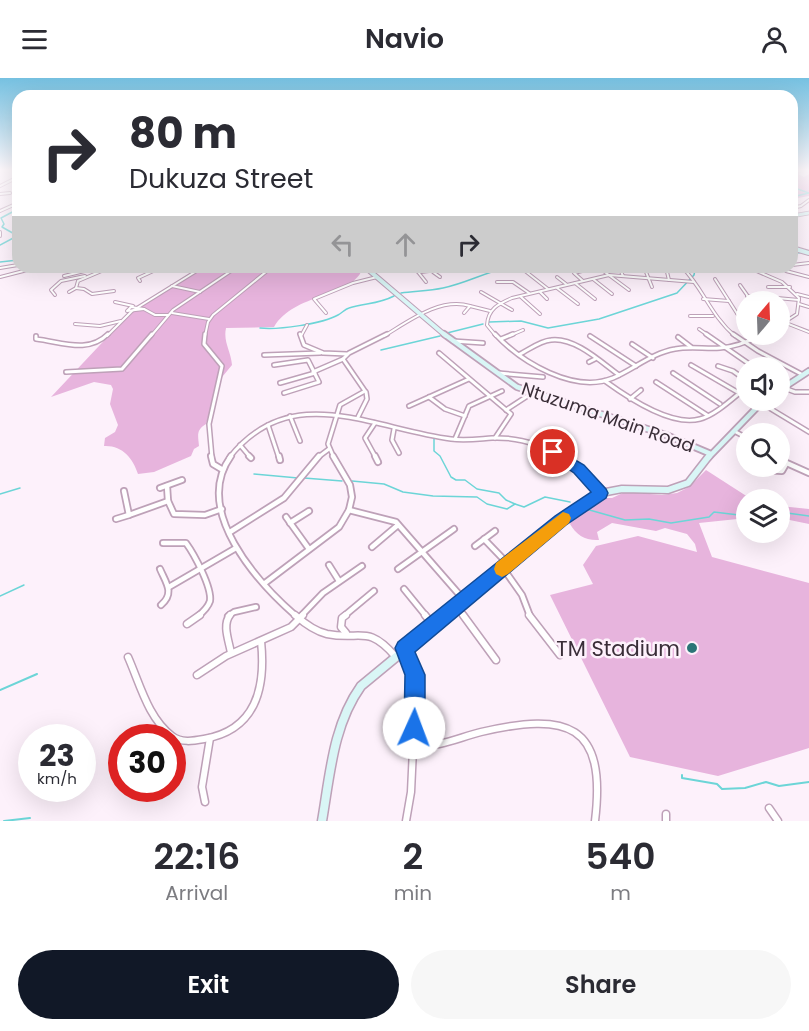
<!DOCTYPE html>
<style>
:root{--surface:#fff;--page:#f7f7f7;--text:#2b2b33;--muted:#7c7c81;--accent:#111827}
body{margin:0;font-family:Poppins,sans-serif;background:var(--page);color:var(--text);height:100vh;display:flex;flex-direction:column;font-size:22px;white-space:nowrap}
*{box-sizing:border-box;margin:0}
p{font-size:20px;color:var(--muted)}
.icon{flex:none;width:33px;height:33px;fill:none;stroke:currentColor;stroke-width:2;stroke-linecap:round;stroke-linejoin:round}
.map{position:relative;height:743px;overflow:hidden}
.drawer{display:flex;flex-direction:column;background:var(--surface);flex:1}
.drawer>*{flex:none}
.hud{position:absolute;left:12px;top:12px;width:786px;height:183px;border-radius:18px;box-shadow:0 6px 24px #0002;background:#fff;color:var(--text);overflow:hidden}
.needle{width:39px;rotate:19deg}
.tools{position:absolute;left:736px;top:213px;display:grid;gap:12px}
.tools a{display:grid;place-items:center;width:54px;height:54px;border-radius:50%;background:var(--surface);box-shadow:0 6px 24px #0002;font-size:30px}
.speed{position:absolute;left:18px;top:646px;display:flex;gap:12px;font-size:30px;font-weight:700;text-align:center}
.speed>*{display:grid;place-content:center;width:78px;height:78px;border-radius:50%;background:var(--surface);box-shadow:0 6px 24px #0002;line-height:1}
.speed small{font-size:15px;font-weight:400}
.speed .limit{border:9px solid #d22;background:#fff;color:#111}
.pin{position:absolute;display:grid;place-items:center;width:51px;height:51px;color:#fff;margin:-26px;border:3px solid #fff;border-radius:50%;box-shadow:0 2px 6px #0007}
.me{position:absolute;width:66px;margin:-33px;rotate:2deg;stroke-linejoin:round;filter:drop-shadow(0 0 4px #0008)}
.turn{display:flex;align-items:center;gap:21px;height:126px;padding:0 18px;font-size:27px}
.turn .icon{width:78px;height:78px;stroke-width:2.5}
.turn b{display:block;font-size:42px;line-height:51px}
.lanes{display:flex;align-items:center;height:57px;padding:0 18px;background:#0003;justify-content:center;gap:30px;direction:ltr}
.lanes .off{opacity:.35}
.eta{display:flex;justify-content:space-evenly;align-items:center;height:102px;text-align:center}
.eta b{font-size:36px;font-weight:600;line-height:42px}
.cta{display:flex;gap:12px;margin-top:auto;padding:12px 18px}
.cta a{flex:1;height:69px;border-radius:36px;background:var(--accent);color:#fff;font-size:24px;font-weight:600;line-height:69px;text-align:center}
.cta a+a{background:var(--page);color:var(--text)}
header{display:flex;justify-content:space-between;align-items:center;height:78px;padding:0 18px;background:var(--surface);font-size:27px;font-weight:600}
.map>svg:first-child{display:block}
.green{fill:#e7b4dd}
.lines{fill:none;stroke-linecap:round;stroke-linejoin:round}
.stream-far1{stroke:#6cd5d7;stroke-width:1.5}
.stream{stroke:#6cd5d7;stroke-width:2}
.street-far3-casing{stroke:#bea1b8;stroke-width:4}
.street-far2-casing{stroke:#bea1b8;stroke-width:6}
.street-far1-casing{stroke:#bea1b8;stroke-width:8}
.street-casing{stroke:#bea1b8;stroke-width:9}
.secondary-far4-casing{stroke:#bea1b8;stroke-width:4.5}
.secondary-far3-casing{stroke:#bea1b8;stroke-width:6}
.secondary-far2-casing{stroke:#bea1b8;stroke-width:8}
.secondary-far1-casing{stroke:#bea1b8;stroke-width:9}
.secondary-casing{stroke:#bea1b8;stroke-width:11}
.street-far3{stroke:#fff;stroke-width:2}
.street-far2{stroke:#fff;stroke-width:3}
.street-far1{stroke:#fff;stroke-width:4.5}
.street{stroke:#fff;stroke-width:6}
.secondary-far4{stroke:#d9f6f6;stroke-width:3}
.secondary-far3{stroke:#d9f6f6;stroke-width:4}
.secondary-far2{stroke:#d9f6f6;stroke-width:4.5}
.secondary-far1{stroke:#d9f6f6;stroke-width:6}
.secondary{stroke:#d9f6f6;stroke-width:8}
.route{fill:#1a73e8;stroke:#114b97;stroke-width:1.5}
.slow{fill:#f59e0b}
.poi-dot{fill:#2b7577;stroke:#fdf1fb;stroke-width:2}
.labels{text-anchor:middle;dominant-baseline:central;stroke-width:5;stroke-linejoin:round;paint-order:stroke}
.street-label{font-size:18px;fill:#3a2e38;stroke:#fdf1fb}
.near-poi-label{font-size:21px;fill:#3a2e38;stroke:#fdf1fb;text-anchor:end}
</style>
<header><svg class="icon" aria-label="menu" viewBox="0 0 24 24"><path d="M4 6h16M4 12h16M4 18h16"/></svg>Navio<svg class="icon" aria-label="person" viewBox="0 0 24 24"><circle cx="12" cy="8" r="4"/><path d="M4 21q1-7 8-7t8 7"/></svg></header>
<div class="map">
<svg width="809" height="743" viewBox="0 0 809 743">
<rect width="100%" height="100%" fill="#fdf1fb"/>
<g class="green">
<path d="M792,94H801L798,96L804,99L809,96V118L792,121Z"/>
<path d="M205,189H359L362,192C350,220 294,215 274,249L226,250C223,264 231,273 232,287L218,304L206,346C196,352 198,357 199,368L194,371L191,378L154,394L138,396C133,380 122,367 104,368L105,360L115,354L118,347L110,326L113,311L111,307L94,304L51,319L130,235Z"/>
<path d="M706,392L751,421L747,422V440L699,445L712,479L809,505V670L718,698L630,679L550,517L593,506L583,487L596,468L638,458L697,474L695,466L687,456L665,450L656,453L612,445L597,454L599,462C586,463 576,457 570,446L575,436L598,420H612L625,414L662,417L677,415L689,409Z"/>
<path d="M780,428L809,431V446L780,440Z"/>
</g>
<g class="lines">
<g class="stream-far1">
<path d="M792,109L809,115"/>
<path d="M792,119L809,115"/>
<path d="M18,131L1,140L4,146L2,149L18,158"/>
<path d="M0,167L17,158"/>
<path d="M792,176L803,174"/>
<path d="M0,184L18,182"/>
<path d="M685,189L695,192L705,189"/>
<path d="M722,189L741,192L744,189"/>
<path d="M401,215C415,213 429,213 443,210C467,205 485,194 510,189"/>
<path d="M489,244L521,243L548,250L599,241L677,215L694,197L695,192"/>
<path d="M260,250C278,252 322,246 338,237C342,235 345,231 349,230C365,225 379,226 394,218"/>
<path d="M447,255L483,246"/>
<path d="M381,272L440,258"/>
<path d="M434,361V373L440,378L451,399L456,402H465L477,411L499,415L506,422L515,426"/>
<path d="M254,396L298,400"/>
<path d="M304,400L342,403"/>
<path d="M352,403L384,406L403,414L433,418L477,419L487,426L507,431L515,426L524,429L545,419L570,424"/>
<path d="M0,416L20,410"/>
<path d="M586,431L625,442L649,441L671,445L709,439L714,434L747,438"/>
<path d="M780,434L809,438"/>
<path d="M0,518L24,507"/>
</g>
<g class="stream">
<path d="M0,612L37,596"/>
<path d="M682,697V700L717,706L722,711L745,710L766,704L779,708L809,704"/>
<path d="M4,743L30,740"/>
</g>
<g class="street-far3-casing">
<g id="street-far3">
<path d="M0,108L18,99"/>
<path d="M0,116L10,115"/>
<path d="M792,130L801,128L809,122"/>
<path d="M0,133L18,125"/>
<path d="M0,154V158"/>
<path d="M792,187L809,185"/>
<path d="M408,189L421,194L460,189"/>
<path d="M520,189L548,211"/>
<path d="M598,189L629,212"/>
<path d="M619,189L623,198"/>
<path d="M644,189L652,209"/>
<path d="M682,189C703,210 711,238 735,258"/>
<path d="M784,189L786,193L809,199"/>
<path d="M0,190L18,187"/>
<path d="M752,191L782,204L799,220L797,236L780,247"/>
<path d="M418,194L426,204"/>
<path d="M433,194L440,199"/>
<path d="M667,194L669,202"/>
<path d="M64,198L101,189"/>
<path d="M0,199L39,189"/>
<path d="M557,199L566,206"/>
<path d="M593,201L612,216"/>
<path d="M715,201L738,237"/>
<path d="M140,203L138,200L162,189"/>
<path d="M583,203L574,195L598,189"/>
<path d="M497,204H513L529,215"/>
<path d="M575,205L595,221"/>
<path d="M740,207L752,224"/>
<path d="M172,208L200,214"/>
<path d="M768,209H790"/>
<path d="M76,210L84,211L92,216L114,213"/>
<path d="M557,210L578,226"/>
<path d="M69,214L76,210L78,203L111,189"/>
<path d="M481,214L512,232"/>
<path d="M540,214L547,221"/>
<path d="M797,216L809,219"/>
<path d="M55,217L51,212L61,203L85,198"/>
<path d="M747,218L769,221"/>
<path d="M521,219L540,236"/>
<path d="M777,220L799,222"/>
<path d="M703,221L729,223"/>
<path d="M115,224L133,228"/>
<path d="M799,226L809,229"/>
<path d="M131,229L144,231L127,233Z"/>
<path d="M144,231L155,237H168"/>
<path d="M172,235L209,241"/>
<path d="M326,235L314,221L353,205L377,199"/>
<path d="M464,235L470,228L490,233"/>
<path d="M737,235L747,233"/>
<path d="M690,238H713"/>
<path d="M786,245L809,254"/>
<path d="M75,246L100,248L121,243"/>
<path d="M699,251L709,258"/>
<path d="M107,258L132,233L203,189"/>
<path d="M151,258L173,232L237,189"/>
<path d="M205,258L208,244L213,237L272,189"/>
<path d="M301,258L307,247"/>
<path d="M384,258C409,243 440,219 470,228"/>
<path d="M496,258L487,247C488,231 498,226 512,220L609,197L694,204"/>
<path d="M509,258L523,252"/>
<path d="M761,258L764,256"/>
</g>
</g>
<g class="street-far2-casing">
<g id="street-far2">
<path d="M205,256L204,266L222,288L209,346L212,380"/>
<path d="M300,256L304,267L323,275L347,276"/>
<path d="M495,256C521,284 574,316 613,300C634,291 652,275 675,271C690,268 705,271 720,270C736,269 750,263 764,256"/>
<path d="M706,256L755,290"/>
<path d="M733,256L758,273L803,297"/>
<path d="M36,258V261C62,264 88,276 108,256"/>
<path d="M590,258L636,288"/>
<path d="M678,259L691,269"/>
<path d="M501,261L513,256"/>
<path d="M453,263L483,265"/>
<path d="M632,266L653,280"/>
<path d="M439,275L511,336L495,360"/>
<path d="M520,276C530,271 540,263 551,262C575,259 601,284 619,297"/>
<path d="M264,277L320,275"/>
<path d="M589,284L595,281"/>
<path d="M274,287L308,282L319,304L284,315"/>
<path d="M691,287L739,315"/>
<path d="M718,288L733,293L747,303"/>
<path d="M66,294L122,291L152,256"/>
<path d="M313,294L343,281"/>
<path d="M498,295L543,299"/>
<path d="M673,295L720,326"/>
<path d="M605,303C627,319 672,349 700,341C716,337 734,319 747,309"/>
<path d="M656,304L707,337"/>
<path d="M280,305L315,295"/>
<path d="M784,310L795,314H809"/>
<path d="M429,319L445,331L465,338"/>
<path d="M630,321L641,312"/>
<path d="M761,325L809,354"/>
<path d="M409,328L469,301"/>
<path d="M506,332L532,315"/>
<path d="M290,338L300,363"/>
<path d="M358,339L367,321L366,314"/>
<path d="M375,345L365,360L376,380"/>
<path d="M268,347L279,380"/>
<path d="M394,351L392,362L399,375"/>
<path d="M734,353L747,360"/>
<path d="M455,361L469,328L502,313"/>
<path d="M240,367L251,380"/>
<path d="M229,380C291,301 372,351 451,361C465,363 478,361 492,360C517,359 541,366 561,380"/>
<path d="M317,380L329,371"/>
<path d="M334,380L328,366L340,327L365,313L343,281L349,275L387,256"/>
</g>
</g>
<g class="street-far1-casing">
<g id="street-far1">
<path d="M211,378L213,386L223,392"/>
<path d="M231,378C192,432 257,504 296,538"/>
<path d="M249,378L251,380"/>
<path d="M279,378L280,382"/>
<path d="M375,378L378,384"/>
<path d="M559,378L579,393L600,415"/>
<path d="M780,382L809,395"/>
<path d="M763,392L782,393L786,386"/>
<path d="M167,408L168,423L174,436L205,437L222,431"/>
<path d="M160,410L182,402"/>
<path d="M124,413L129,437L168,423"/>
<path d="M349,432L396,444L464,522"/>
<path d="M286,439L309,471"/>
<path d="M116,441L129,437"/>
<path d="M290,445L309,433"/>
<path d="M230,454L284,420L319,378"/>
<path d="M484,461L508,486"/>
<path d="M163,465H186C194,476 212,509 210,523C208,529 203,534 198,538"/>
<path d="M475,468L495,453"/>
<path d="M372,469L398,447"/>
<path d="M329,487L339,503"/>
<path d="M503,490L522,517L530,538"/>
<path d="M160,491C166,505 175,515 161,527"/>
<path d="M398,491L454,451"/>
<path d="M265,505L339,449L349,432L352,419L350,407L333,378"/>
<path d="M169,509L236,470"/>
<path d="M404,511L426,538"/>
<path d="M457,529L464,538"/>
<path d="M228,538L234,534L256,529"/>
<path d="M301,538L323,515L362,488"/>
<path d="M344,538L374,513"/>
</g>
</g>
<g class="street-casing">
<g id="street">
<path d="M230,537C222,547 229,563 231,575"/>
<path d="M295,537C304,545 314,553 327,556C361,563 367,546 395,578"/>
<path d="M425,537L433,547"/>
<path d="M463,537L496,582"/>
<path d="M529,537L560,577"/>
<path d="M187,546L200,537"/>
<path d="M346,555L341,549L342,540L346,537"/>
<path d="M405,571L415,597L416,607L411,714L406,743"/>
<path d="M128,579C140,606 148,640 172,658C181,665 193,663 204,661C256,652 266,610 261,563"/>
<path d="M197,597L226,578L291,549L303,537"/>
<path d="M414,667C439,670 457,660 481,654C567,634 607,645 595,743"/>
<path d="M205,724L202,709L210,660"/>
<path d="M769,730L778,743"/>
<path d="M666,736V743"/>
</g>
</g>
<g class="secondary-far4-casing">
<path id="secondary-far4" d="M792,138L809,135"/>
</g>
<g class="secondary-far3-casing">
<g id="secondary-far3">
<path d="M792,170L809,175"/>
<path d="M365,189L446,258"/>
</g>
</g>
<g class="secondary-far2-casing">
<g id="secondary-far2">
<path d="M444,256L517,309L666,357L711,376"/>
<path d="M780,312L809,293"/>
<path d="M708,380L764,322"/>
</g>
</g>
<g class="secondary-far1-casing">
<path id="secondary-far1" d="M445,538L560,443L601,415L622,411L668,412L688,405L709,378"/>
</g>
<g class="secondary-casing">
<path id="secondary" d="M322,743C330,697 333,647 361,608L447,537"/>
</g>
<use href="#street-far3" class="street-far3"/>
<use href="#street-far2" class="street-far2"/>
<use href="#street-far1" class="street-far1"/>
<use href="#street" class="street"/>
<use href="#secondary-far4" class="secondary-far4"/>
<use href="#secondary-far3" class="secondary-far3"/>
<use href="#secondary-far2" class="secondary-far2"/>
<use href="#secondary-far1" class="secondary-far1"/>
<use href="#secondary" class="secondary"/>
</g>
<linearGradient id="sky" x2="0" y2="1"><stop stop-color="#76c1e1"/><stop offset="0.47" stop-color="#fef9fd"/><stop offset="1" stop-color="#fef9fd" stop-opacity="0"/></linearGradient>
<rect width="809" height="195" fill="url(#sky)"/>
<path class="route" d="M553,369L584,387L606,411L608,415L606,420L566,447L415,574L425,597V650L422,657L414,660L407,657L404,650L405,597L395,570L398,564L555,438L591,414L574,395L549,378L546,374L549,370Z"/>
<path class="slow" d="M563,434L569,436L571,440L569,445L508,496L502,499L496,496L494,491L496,485Z"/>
<circle class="poi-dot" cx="692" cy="570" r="6"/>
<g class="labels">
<g class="street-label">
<text transform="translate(608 339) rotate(19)">Ntuzuma Main Road</text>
</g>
<g class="near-poi-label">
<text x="680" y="570">TM Stadium</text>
</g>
</g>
</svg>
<div class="tools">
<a><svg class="needle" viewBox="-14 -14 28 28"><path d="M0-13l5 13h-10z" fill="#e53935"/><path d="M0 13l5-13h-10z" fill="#7c7c81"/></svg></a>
<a><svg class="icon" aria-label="sound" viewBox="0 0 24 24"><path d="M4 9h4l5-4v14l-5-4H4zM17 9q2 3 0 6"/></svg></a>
<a><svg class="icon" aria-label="search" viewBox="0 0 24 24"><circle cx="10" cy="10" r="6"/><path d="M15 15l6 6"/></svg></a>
<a><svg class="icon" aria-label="layers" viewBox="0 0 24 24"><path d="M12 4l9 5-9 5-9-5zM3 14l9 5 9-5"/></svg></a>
</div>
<div class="speed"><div>23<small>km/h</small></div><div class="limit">30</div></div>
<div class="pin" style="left:553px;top:374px;background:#d93025"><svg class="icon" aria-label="arrive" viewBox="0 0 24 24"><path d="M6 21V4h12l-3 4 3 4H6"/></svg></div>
<svg class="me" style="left:414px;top:650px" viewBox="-20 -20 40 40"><circle r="19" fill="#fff"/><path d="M0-13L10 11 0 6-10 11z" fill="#1a73e8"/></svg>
<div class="hud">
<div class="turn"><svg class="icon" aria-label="right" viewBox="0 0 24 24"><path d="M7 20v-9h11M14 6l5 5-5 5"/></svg><div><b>80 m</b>Dukuza Street</div></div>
<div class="lanes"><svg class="icon off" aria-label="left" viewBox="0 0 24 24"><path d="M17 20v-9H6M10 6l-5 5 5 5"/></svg><svg class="icon off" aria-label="ahead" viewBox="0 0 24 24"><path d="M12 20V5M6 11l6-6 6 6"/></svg><svg class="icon" aria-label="right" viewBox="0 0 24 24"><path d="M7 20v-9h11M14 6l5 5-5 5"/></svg></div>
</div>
</div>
<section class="drawer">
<div class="eta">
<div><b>22:16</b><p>Arrival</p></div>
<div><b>2</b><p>min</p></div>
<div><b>540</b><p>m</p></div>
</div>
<div class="cta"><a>Exit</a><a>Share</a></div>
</section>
